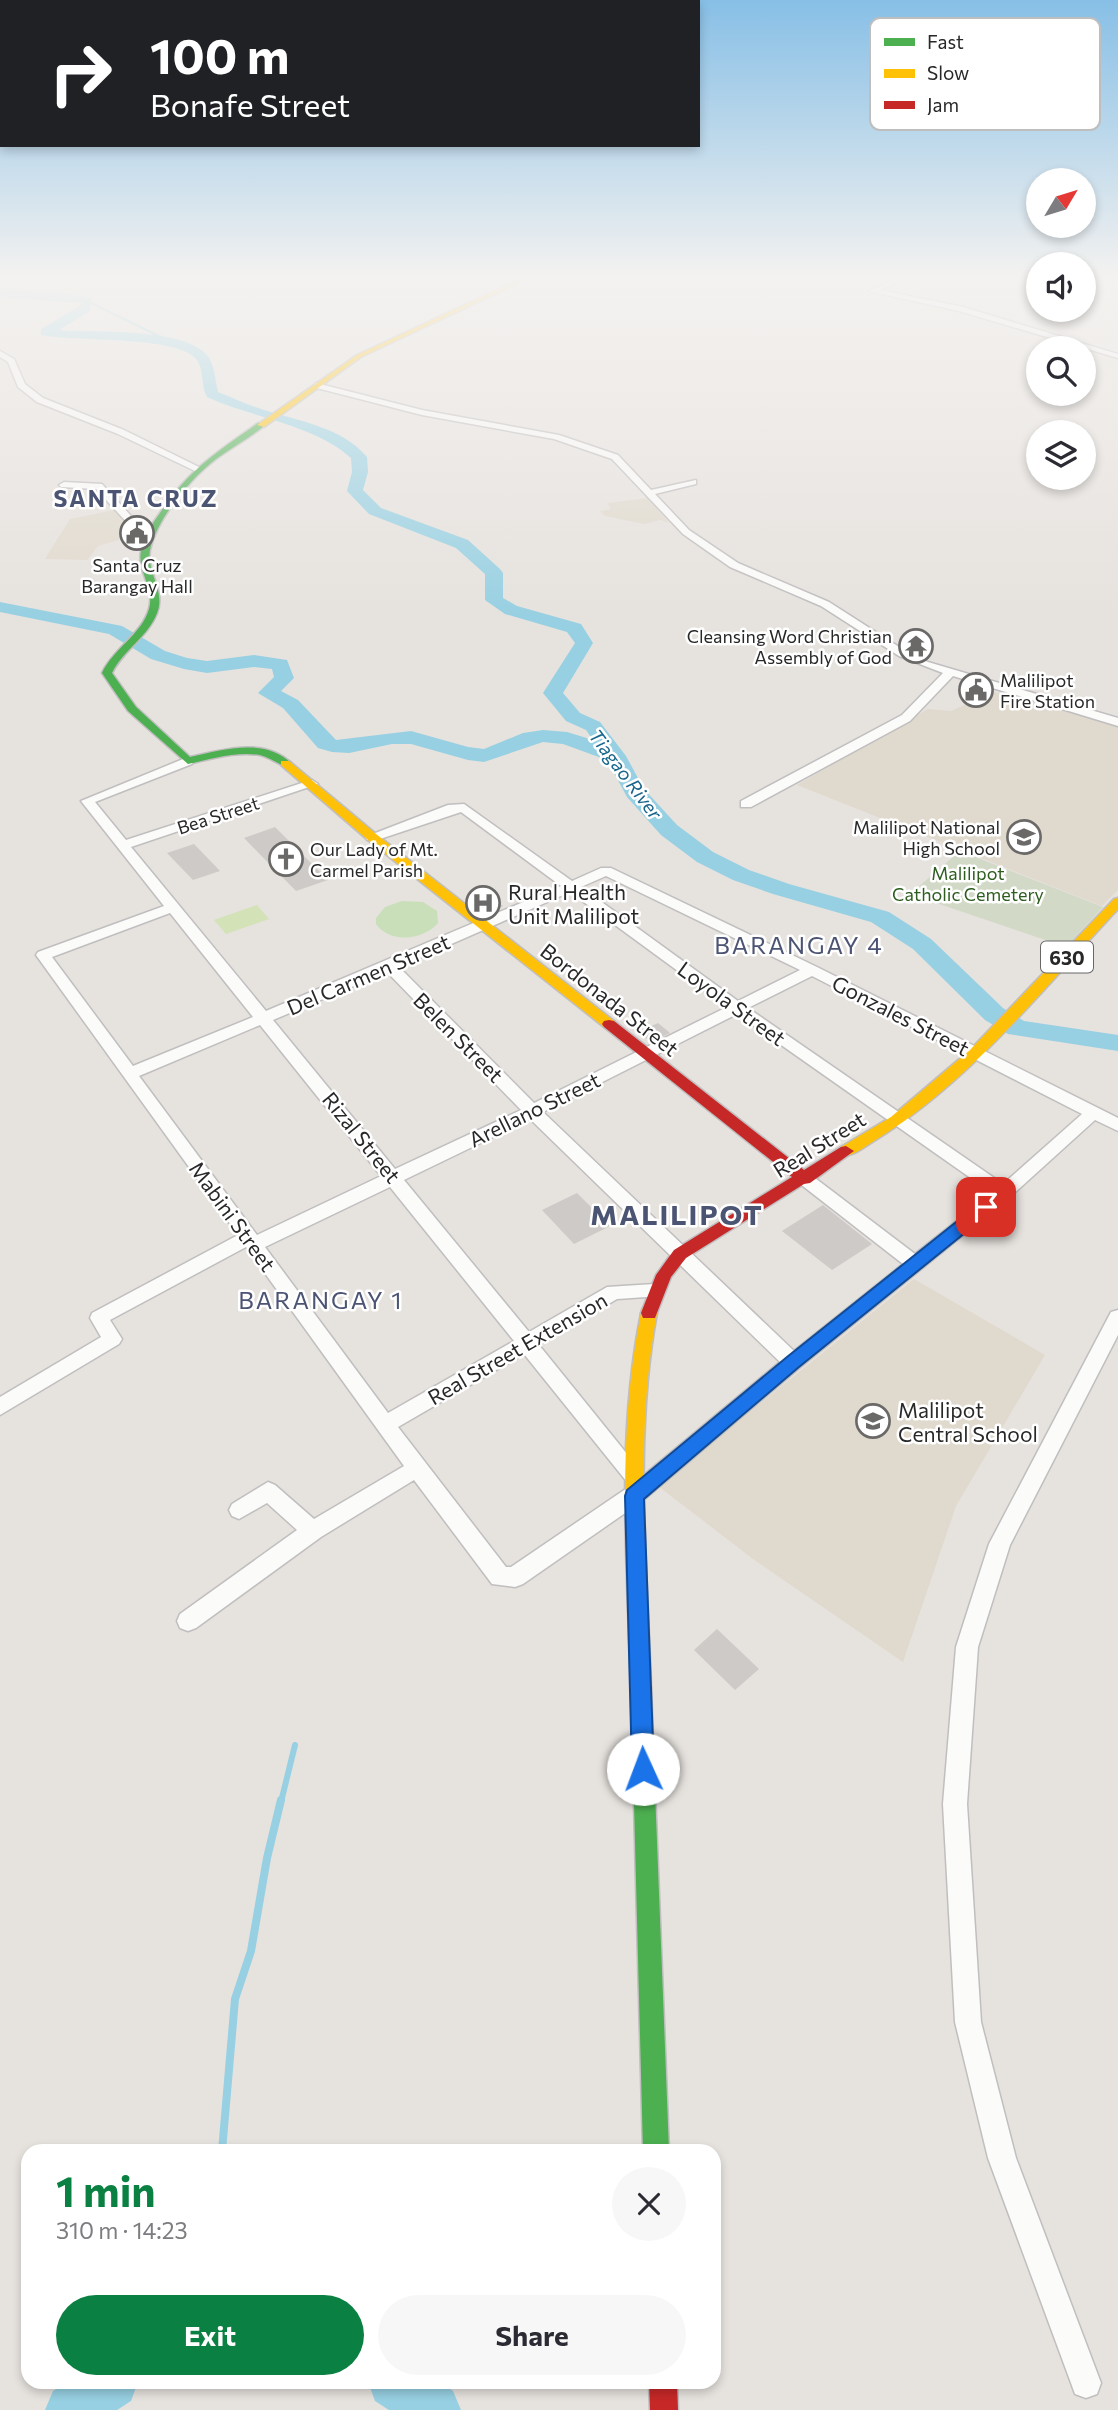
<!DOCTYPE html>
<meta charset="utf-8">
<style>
:root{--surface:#fff;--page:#f7f7f7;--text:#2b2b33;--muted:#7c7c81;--accent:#0b8043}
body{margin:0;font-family:Commissioner,sans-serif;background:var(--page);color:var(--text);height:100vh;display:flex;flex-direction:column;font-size:26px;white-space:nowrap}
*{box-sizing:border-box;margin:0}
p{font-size:23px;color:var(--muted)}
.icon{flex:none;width:38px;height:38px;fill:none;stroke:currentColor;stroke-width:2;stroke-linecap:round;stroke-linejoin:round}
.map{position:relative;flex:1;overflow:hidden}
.side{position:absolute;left:21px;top:2144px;width:700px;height:245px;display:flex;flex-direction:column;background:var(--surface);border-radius:21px;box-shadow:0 4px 10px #0003}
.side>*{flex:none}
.guide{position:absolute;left:0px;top:0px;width:700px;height:147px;box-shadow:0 4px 10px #0003;background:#202124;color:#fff;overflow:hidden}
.needle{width:46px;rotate:52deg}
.buttons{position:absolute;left:1026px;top:168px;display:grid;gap:14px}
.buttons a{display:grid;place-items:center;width:70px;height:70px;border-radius:50%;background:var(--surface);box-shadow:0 4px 10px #0003;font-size:35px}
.pin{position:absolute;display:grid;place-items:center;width:60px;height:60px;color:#fff;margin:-30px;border-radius:14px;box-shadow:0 4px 10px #0006}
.me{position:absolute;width:77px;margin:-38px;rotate:358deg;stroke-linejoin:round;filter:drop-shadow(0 0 5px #0008)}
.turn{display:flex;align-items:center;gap:24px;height:147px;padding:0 35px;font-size:32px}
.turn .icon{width:91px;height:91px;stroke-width:2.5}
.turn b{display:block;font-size:49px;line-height:60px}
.round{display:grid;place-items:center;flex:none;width:74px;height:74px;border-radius:37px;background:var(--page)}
.head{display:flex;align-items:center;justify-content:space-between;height:119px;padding:0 35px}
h1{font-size:42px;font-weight:700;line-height:52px;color:var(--accent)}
.cta{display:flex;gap:14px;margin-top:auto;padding:14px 35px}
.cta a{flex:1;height:80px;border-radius:42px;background:var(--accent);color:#fff;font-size:28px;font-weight:700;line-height:80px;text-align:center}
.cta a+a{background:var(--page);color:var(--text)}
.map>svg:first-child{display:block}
.education{fill:#e0d9cd}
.green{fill:#c9dfb9}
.cemetery{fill:#d2d9c6}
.pitch{fill:#d3e2b7}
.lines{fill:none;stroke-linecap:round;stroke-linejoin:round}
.stream-far2{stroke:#97d0e2;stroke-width:2.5}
.stream-far1{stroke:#97d0e2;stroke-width:6}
.stream{stroke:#97d0e2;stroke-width:8}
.river{fill:#97d0e2;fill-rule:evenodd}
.building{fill:#cdcac7}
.street-casing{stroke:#c0bebf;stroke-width:3}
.fast-casing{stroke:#c0bebf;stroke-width:3}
.slow-casing{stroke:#c0bebf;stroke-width:3}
.jam-casing{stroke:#c0bebf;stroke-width:3}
.street{fill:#fbfbfa;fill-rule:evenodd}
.fast{fill:#4caf50;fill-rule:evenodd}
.slow{fill:#ffc107;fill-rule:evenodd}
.jam{fill:#c62828;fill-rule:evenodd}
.route{fill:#1a73e8;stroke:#114b97;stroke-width:2}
.labels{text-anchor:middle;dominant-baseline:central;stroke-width:5;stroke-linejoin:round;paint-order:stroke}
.far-poi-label{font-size:18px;fill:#282828;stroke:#fff;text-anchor:end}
.far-street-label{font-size:18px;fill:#282828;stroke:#fff}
.far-park-label{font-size:18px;fill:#2d5d1f;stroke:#fff}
.far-water-label{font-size:19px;font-style:italic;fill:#18668b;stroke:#fff}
.shield{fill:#fff;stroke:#686868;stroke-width:2}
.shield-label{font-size:19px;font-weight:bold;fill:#282828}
.poi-label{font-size:21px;fill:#282828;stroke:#fff;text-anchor:start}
.street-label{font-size:21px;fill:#282828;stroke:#fff}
.far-district-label{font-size:23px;font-weight:bold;letter-spacing:2px;fill:#4c5474;stroke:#fff}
.quarter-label{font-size:24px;letter-spacing:2px;fill:#4c5474;stroke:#fff}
.district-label{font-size:28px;font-weight:bold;letter-spacing:2px;fill:#4c5474;stroke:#fff}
.key{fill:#fff;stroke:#bebebe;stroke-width:2}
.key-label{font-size:19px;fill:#282828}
</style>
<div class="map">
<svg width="1118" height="2410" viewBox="0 0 1118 2410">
<rect width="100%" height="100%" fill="#e6e2de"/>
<g class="education">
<path d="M648,498L669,523L660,520L644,524L605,516L600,511L611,509L607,503Z"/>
<path d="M114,510L135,535L98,546L87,560L45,559L70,519Z"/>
<path d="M994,692L1118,726V890L1102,906L797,785L928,709L951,711Z"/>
<path d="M914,1279L1045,1355L956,1506L903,1662L753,1559L658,1486Z"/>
</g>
<path class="green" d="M402,901L423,902L437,911L438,923C424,940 390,944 376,924V918L385,907Z"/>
<path class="cemetery" d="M960,851L1103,907L1066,947L910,894Z"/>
<path class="pitch" d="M257,905L269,919L226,934L214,920Z"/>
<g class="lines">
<path class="stream-far2" d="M87,301L167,340"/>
<path class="stream-far1" d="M281,1802L295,1745"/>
<path class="stream" d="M222,2151L235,1999L251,1951L267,1858L281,1800"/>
<g class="river">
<path d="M0,288L66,293L91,298L90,311L59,330C95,333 182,327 207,355C215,365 215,380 218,392C233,398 248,405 264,410C298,421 342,427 367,457L368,472L363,490L381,508L468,540L500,569L503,573V598L517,606L581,624L593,643L563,693L580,713L600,722L626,756L644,789L677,825L713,852L749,870L789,884L889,912L931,939L1003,1008L1024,1021L1118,1035V1051L1008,1034L985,1020L913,949L871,922L773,894L733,880L697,862L661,835L627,797L607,760L563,744L543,742L484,762L468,760L411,744H392L349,753L332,752L318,748L283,708L258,693L274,677L272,669L254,667L207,673L184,669L151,659L109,634L0,612V602L122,626L165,651L187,658L207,661L254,655L287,660L294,678L281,691L298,700L336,740L411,731L468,747L484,749L523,733L543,730L567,732L593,740L586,730L566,721L543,693L575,643L567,632L505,614L485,600V574L456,548L369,514L347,491L352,472L351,458C315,425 253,418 207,397C201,386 204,370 197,360C179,335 74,342 41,335V329L80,306L81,303L11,298L0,296Z"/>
<path d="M67,2382H138L131,2401L117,2410H45L53,2391Z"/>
<path d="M368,2382H439L453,2391L461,2410H389L375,2401Z"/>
</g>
</g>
<g class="building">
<path d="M275,827L328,880L296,891L244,838Z"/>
<path d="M194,844L220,871L193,880L167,853Z"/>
<path d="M483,892L503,906L486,914L467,898Z"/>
<path d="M658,1023L670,1033L651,1042L638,1032Z"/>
<path d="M577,1193L610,1226L574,1244L542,1210Z"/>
<path d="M823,1205L872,1244L832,1270L782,1231Z"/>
<path d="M717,1629L759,1669L735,1690L694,1650Z"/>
</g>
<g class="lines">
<g class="street-casing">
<g id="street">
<path d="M895,280H903L880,290L963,307L1118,354V358L959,311L868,291Z"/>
<path d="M0,351L14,359L25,384L43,398L124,430L203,469L195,471L118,434L37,402L18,387L8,362L0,357Z"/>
<path d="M316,383L422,410L559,435L618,455L651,490L696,480V484L655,494L689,530L738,563L829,602L907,652L928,662L1118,718V726L953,676L910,721L751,807H741V801L902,715L943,673L899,656L821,606L730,567L683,534L612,459L554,439L422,415L313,387Z"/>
<path d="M64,482L102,484L152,539L144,541L96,489L61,487L59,485Z"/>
<path d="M188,757L194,761L192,764L95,802L126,840L308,781L312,780L318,784L131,847L266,1011L561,886L461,812L377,840H367L365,837L448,805L464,804L572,881L601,868H611L817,967L1118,1118V1131L1095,1120L1010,1197L800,1367L641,1502L523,1584L515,1587L492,1584L414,1480L321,1537L196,1628L188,1631L180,1628L177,1621L180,1614L297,1530L267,1503L239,1519L232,1516L229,1510L232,1504L268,1482L275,1485L314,1519L404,1466L246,1247L110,1320L122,1339L119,1344L0,1415V1397L101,1337L90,1318L92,1313L238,1235L36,955L38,952L164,906L81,801ZM606,876L800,970L738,1001L581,887ZM570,892L727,1007L534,1103L399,967ZM170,913L253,1017L133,1066L52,957ZM387,972L521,1110L395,1169L273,1020ZM812,976L1082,1114L1003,1184L748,1008ZM737,1014L992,1193L915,1254L811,1175H799L796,1179L799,1183L903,1264L794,1351L543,1112ZM260,1025L381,1176L257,1235L139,1076ZM530,1119L780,1362L644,1475L539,1345L617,1299L661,1296L663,1291L661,1286L654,1284L607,1287L529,1332L404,1180ZM390,1187L514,1341L388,1413L265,1247ZM524,1354L627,1482L633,1484L511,1567H506L398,1427Z"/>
<path d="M1118,1310V1335L1010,1545L978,1647L967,1804L981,2022L1016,2158L1101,2383L1097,2394L1086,2398L1075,2394L1071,2383L988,2158L955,2022L943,1804L956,1647L989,1544L1111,1312Z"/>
</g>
</g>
<g class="fast-casing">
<g id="fast">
<path d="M258,423L265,425C250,438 232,447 216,459C191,478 157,518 150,550C146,572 166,591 157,613C148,637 123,650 112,673L136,707L190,757C222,750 264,737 291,763L285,766C276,763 269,757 260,755C236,751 211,759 188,764L128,711L102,673C113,649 142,634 149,609C155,589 137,571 141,551C143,537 152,524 160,513C187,471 218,451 258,423Z"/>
<path d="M641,1678L648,1681L651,1688L669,2151H643L631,1688L634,1681Z"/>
</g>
</g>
<g class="slow-casing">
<g id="slow">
<path d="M518,280H525L361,357L264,427L257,425L357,355Z"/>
<path d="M281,761H289L376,834L614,1021L616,1024L614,1027H604L368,840L281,765Z"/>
<path d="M1118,898V909C1042,990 969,1083 874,1141C864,1147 852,1158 841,1155L838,1151L841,1147L891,1117L970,1050L1114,899Z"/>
<path d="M649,1307L655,1308L657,1313C634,1436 647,1564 651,1688L648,1695L641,1698L634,1695L631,1688C627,1563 616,1436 641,1313L643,1308Z"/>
</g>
</g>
<g class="jam-casing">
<g id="jam">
<path d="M609,1020L614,1021L804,1170L841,1147L846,1146L854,1151L810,1183L804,1184L686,1258L671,1277L655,1318H643L641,1313L656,1275L674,1250L792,1177L604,1027L602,1024L604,1021Z"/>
<path d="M649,2382H677L678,2410H650Z"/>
</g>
</g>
<use href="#street" class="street"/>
<use href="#fast" class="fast"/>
<use href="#slow" class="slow"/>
<use href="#jam" class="jam"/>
</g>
<linearGradient id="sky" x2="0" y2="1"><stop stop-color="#87bfe6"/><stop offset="0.45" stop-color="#f4f2f0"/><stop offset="1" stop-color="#f4f2f0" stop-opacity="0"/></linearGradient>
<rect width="1118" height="617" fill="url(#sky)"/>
<path class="route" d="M986,1202L992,1203L994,1207L992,1211L799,1367L644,1499L654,1769L651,1777L643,1780L635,1777L632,1769L625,1496L627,1490L787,1357L980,1203Z"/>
<defs>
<g id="civic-ring" transform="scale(1.75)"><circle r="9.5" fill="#fff" stroke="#6a6968" stroke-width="1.5"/><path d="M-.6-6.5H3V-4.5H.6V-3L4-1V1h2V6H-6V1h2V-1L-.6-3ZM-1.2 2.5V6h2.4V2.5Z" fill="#6a6968"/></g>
<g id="temple-ring" transform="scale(1.75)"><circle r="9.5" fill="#fff" stroke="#6a6968" stroke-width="1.5"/><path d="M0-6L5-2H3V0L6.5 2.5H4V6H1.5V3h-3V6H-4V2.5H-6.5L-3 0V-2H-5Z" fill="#6a6968"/></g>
<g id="school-ring" transform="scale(1.75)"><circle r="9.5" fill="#fff" stroke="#6a6968" stroke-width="1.5"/><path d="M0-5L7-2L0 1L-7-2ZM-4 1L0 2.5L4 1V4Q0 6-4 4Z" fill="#6a6968"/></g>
<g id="church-ring" transform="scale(1.75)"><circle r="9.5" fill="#fff" stroke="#6a6968" stroke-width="1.5"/><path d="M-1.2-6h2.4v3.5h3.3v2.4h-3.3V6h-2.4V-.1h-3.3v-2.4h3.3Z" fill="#6a6968"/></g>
<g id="hospital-ring" transform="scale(1.75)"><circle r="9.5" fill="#fff" stroke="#6a6968" stroke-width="1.5"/><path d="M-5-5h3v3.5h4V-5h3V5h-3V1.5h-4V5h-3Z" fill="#6a6968"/></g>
</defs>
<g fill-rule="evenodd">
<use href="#civic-ring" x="137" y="533"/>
<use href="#temple-ring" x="916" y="646"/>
<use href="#civic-ring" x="976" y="690"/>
<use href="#school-ring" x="1024" y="837"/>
<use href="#church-ring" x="286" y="859"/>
<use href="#hospital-ring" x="483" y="903"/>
<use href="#school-ring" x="873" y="1421"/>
</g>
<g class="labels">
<g class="far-poi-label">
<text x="137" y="565" text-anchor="middle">Santa Cruz<tspan x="137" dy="21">Barangay Hall</tspan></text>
<text x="892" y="636">Cleansing Word Christian<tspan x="892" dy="21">Assembly of God</tspan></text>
<text x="1000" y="680" text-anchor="start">Malilipot<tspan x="1000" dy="21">Fire Station</tspan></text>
<text x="1000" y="827">Malilipot National<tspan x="1000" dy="21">High School</tspan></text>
<text x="310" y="849" text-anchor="start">Our Lady of Mt.<tspan x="310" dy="21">Carmel Parish</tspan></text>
</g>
<g class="far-street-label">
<text transform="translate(218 815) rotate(-18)">Bea Street</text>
</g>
<g class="far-park-label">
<text x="968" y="873">Malilipot<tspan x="968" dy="21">Catholic Cemetery</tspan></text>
</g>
<g class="far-water-label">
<text transform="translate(626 774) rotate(53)">Tiagao River</text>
</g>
<rect class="shield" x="1041" y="941.5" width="52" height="31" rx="5"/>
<g class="shield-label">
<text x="1067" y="957">630</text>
</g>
<g class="poi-label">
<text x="508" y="891">Rural Health<tspan x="508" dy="24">Unit Malilipot</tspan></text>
<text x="898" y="1409">Malilipot<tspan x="898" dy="24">Central School</tspan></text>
</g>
<g class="street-label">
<text transform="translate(368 974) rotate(-23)">Del Carmen Street</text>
<text transform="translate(610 999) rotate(38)">Bordonada Street</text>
<text transform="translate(732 1003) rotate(36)">Loyola Street</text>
<text transform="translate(901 1015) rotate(27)">Gonzales Street</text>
<text transform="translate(459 1037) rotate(45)">Belen Street</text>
<text transform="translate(534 1109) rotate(-26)">Arellano Street</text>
<text transform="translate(362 1137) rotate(51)">Rizal Street</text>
<text transform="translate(819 1144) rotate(-32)">Real Street</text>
<text transform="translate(233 1216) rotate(54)">Mabini Street</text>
<text transform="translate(517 1348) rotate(-30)">Real Street Extension</text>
</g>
<g class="far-district-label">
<text x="136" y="498">SANTA CRUZ</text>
</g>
<g class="quarter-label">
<text x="799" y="944">BARANGAY 4</text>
<text x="321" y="1299">BARANGAY 1</text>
</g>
<g class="district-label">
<text x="677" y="1214">MALILIPOT</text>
</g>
</g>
<rect x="870" y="18" width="230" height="112" rx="10" class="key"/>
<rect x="884" y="38" width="31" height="8" fill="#4caf50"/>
<rect x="884" y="69" width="31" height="9" fill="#ffc107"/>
<rect x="884" y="101" width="31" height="8" fill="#c62828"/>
<g class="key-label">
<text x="927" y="49">Fast</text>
<text x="927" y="80">Slow</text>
<text x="927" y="112">Jam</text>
</g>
</svg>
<div class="buttons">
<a><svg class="needle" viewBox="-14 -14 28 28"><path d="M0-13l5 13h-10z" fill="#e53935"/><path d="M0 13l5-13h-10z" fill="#7c7c81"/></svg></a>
<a><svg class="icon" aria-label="sound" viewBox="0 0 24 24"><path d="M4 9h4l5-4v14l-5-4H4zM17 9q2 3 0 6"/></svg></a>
<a><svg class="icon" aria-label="search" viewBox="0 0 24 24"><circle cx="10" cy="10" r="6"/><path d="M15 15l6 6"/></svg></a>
<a><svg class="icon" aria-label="layers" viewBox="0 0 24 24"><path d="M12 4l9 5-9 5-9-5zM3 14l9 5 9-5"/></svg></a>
</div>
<div class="pin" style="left:986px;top:1207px;background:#d93025"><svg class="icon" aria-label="arrive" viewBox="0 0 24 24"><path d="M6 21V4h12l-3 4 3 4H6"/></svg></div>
<svg class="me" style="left:643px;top:1769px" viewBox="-20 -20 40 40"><circle r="19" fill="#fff"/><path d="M0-13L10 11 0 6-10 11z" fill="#1a73e8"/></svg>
<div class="guide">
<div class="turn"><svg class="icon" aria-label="right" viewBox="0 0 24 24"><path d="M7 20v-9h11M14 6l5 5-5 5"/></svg><div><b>100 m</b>Bonafe Street</div></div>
</div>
<section class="side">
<div class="head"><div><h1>1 min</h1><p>310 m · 14:23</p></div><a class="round"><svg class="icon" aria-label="close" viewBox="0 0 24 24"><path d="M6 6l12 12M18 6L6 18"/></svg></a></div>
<div class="cta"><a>Exit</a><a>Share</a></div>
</section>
</div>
